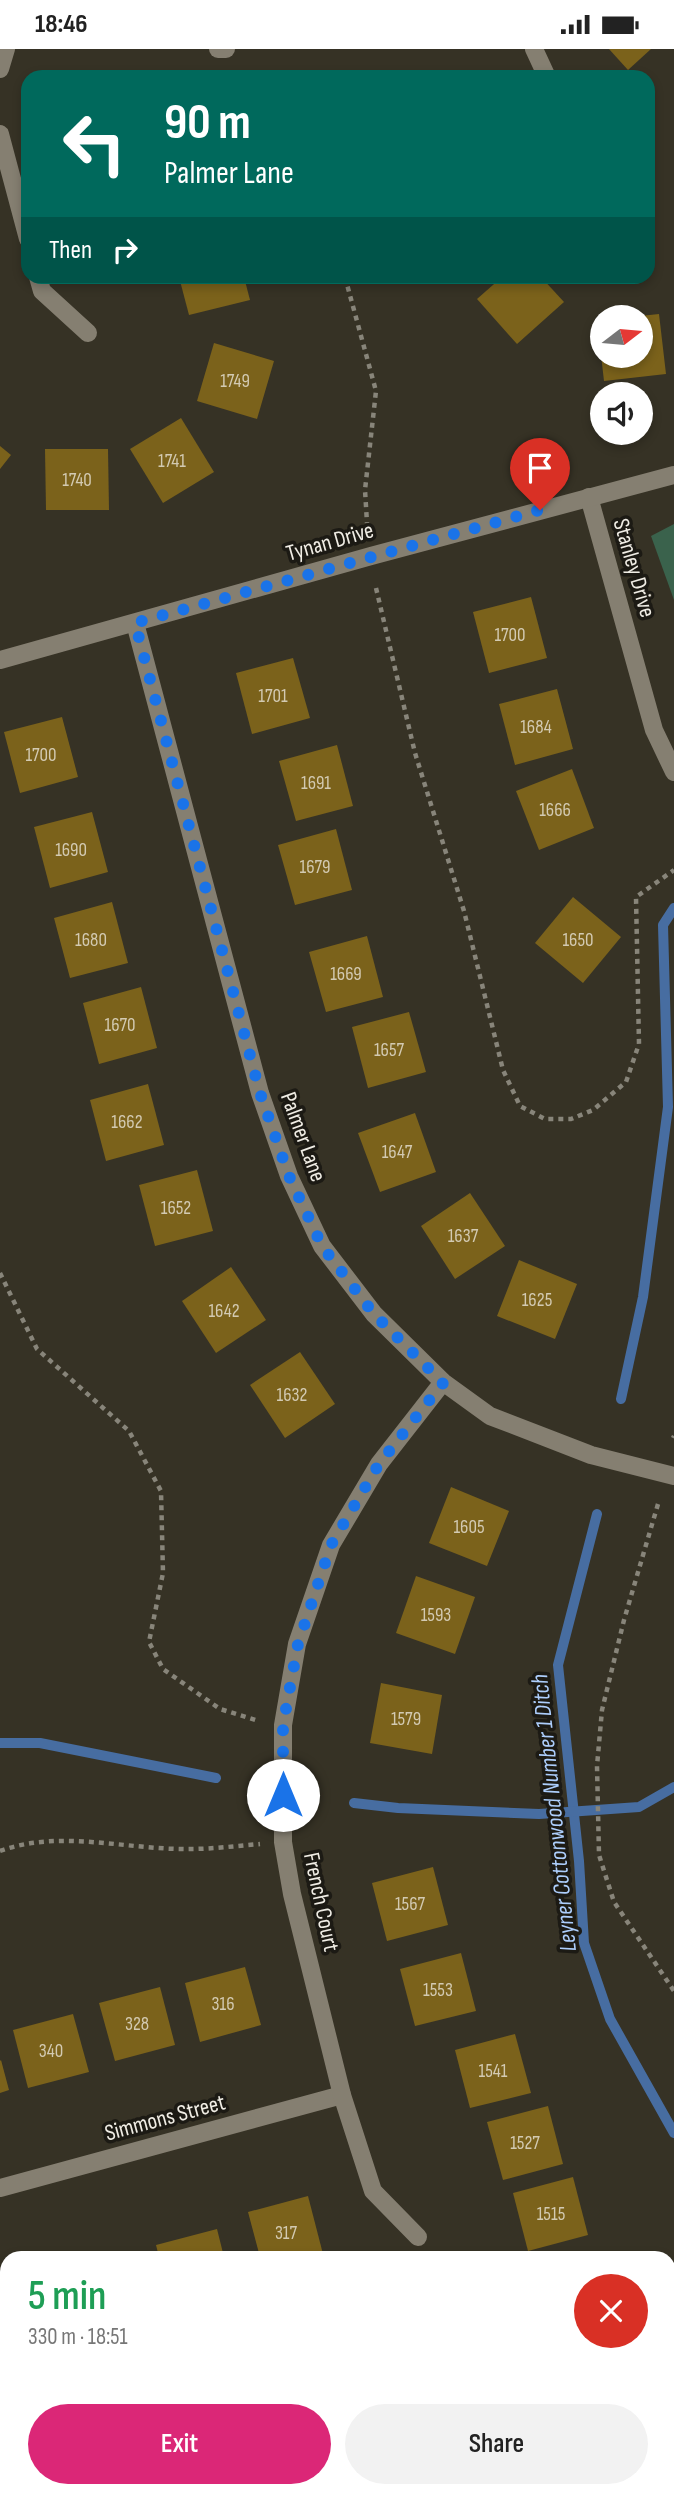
<!DOCTYPE html>
<meta charset="utf-8">
<style>
:root{--surface:#fff;--page:#f2f2f2;--text:#222;--muted:#767676;--accent:#db2777}
body{margin:0;font-family:"Sofia Sans Condensed",sans-serif;background:var(--page);color:var(--text);height:100vh;display:flex;flex-direction:column;font-size:26px;white-space:nowrap}
*{box-sizing:border-box;margin:0}
p{font-size:23px;color:var(--muted)}
.icon{flex:none;width:38px;height:38px;fill:none;stroke:currentColor;stroke-width:2;stroke-linecap:round;stroke-linejoin:round}
.map{position:relative;flex:1;overflow:hidden}
.drawer{position:absolute;left:0px;top:2202px;width:676px;height:247px;display:flex;flex-direction:column;background:var(--surface);border-radius:21px 21px 0 0;box-shadow:0 4px 10px #0003}
.drawer>*{flex:none}
.guide{position:absolute;left:21px;top:21px;width:634px;height:214px;border-radius:21px;box-shadow:0 4px 10px #0003;background:#00695c;color:#fff;overflow:hidden}
.needle{width:46px;rotate:74deg}
.tools{position:absolute;left:590px;top:256px;display:grid;gap:14px}
.tools a{display:grid;place-items:center;width:63px;height:63px;border-radius:50%;background:var(--surface);box-shadow:0 4px 10px #0003;font-size:35px}
.pin{position:absolute;display:grid;place-items:center;width:60px;height:60px;color:#fff;margin:-72px -30px;border-radius:50% 50% 50% 0;rotate:-45deg;box-shadow:0 0 7px #0007}
.pin .icon{rotate:45deg}
.me{position:absolute;width:77px;margin:-38px;rotate:0deg;stroke-linejoin:round;filter:drop-shadow(0 0 5px #0008)}
.turn{display:flex;align-items:center;gap:24px;height:147px;padding:0 28px;font-size:32px}
.turn .icon{width:91px;height:91px;stroke-width:2.5}
.turn b{display:block;font-size:49px;line-height:60px}
.then{display:flex;align-items:center;height:66px;padding:0 28px;background:#0003;gap:14px;font-size:26px}
.round{display:grid;place-items:center;flex:none;width:74px;height:74px;border-radius:37px;background:var(--page)}
.overview{display:flex;align-items:center;justify-content:space-between;height:119px;padding:0 28px}
h1{font-size:42px;font-weight:600;line-height:52px;color:#1e9e55}
.button{display:flex;gap:14px;margin-top:auto;padding:14px 28px}
.button a{flex:1;height:80px;border-radius:42px;background:var(--accent);color:#fff;font-size:28px;font-weight:600;line-height:80px;text-align:center}
.button a+a{background:var(--page);color:var(--text)}
.status{display:flex;justify-content:space-between;align-items:center;height:49px;padding:0 35px;background:var(--surface);direction:ltr}
.status svg{height:19px;fill:currentColor}
.map>svg:first-child{display:block}
.green{fill:#3a624c}
.lines{fill:none;stroke-linecap:round;stroke-linejoin:round}
.stream{stroke:#476da1;stroke-width:10}
.building{fill:#7b621b}
.path{stroke:#88857a;stroke-width:4.5;stroke-dasharray:5 5;stroke-linecap:butt}
.minor{stroke:#857f71;stroke-width:18}
.route{stroke:#1a73e8;stroke-width:12;stroke-dasharray:0 21.6}
.labels{text-anchor:middle;dominant-baseline:central;stroke-width:7;stroke-linejoin:round;paint-order:stroke}
.number-label{font-size:19px;fill:#d3cab2}
.street-label{font-size:23px;fill:#f0ede5;stroke:#1c1a14}
.water-label{font-size:24px;font-style:italic;fill:#adcefc;stroke:#1c1a14}
</style>
<div class="status"><b>18:46</b><svg viewBox="0 0 49 12"><path d="M0 12V9h3v3zM5 12V6h3v6zM10 12V3h3v9zM15 12V0h3v12zM26 1h20v11H26zM47 4h2v5h-2z"/></svg></div>
<div class="map">
<svg width="674" height="2448" viewBox="0 0 674 2448">
<rect width="100%" height="100%" fill="#363225"/>
<path class="green" d="M674,475V551L651,487Z"/>
<g class="lines">
<g class="stream">
<path d="M621,1350L643,1248L668,1058L663,876L674,859"/>
<path d="M597,1465L558,1616L579,1812L584,1894L610,1970L674,2084"/>
<path d="M0,1694H40L216,1729"/>
<path d="M354,1754L398,1759L539,1765L639,1758L674,1738"/>
</g>
</g>
<g class="building">
<path d="M609,0H651L628,21Z"/>
<path d="M179,228H244L250,251L189,266Z"/>
<path d="M502,228H541L564,253L517,295L477,250Z"/>
<path d="M659,265L666,325L604,332L601,306H640V267Z"/>
<path d="M597,272H602V296H600Z"/>
<path d="M214,294L274,312L257,370L197,352Z"/>
<path d="M181,369L214,423L163,454L130,400Z"/>
<path d="M0,397L11,406L0,420Z"/>
<path d="M45,400H108L109,461H46Z"/>
<path d="M531,548L547,609L489,624L473,563Z"/>
<path d="M293,609L310,669L252,685L236,624Z"/>
<path d="M557,640L573,700L515,716L499,655Z"/>
<path d="M62,668L78,728L20,744L4,683Z"/>
<path d="M337,696L353,757L296,772L279,712Z"/>
<path d="M572,720L594,779L539,801L516,742Z"/>
<path d="M92,763L108,823L50,839L34,778Z"/>
<path d="M336,780L352,841L295,856L278,796Z"/>
<path d="M573,848L621,888L583,934L535,894Z"/>
<path d="M112,853L128,914L70,929L54,869Z"/>
<path d="M367,887L383,948L326,963L309,903Z"/>
<path d="M141,938L157,999L99,1015L83,954Z"/>
<path d="M409,963L426,1023L368,1039L352,978Z"/>
<path d="M148,1035L164,1096L106,1112L90,1051Z"/>
<path d="M415,1064L436,1123L380,1143L358,1084Z"/>
<path d="M197,1121L213,1182L155,1197L139,1136Z"/>
<path d="M470,1144L505,1197L455,1230L421,1177Z"/>
<path d="M519,1211L577,1235L555,1290L497,1267Z"/>
<path d="M231,1218L266,1271L216,1304L182,1252Z"/>
<path d="M300,1303L335,1355L285,1389L250,1336Z"/>
<path d="M451,1438L509,1462L487,1517L429,1494Z"/>
<path d="M416,1527L475,1548L455,1605L396,1584Z"/>
<path d="M381,1634L442,1646L432,1705L370,1694Z"/>
<path d="M433,1818L448,1876L387,1892L372,1834Z"/>
<path d="M461,1904L476,1962L415,1977L400,1920Z"/>
<path d="M245,1918L261,1976L200,1993L185,1934Z"/>
<path d="M160,1938L175,1996L115,2012L99,1954Z"/>
<path d="M73,1965L89,2023L28,2039L13,1981Z"/>
<path d="M515,1985L531,2044L470,2059L455,2001Z"/>
<path d="M1,2011L9,2041L0,2044V2012Z"/>
<path d="M548,2057L563,2115L503,2131L487,2073Z"/>
<path d="M573,2128L588,2186L528,2202L513,2144Z"/>
<path d="M308,2147L323,2205L311,2208H260L248,2163Z"/>
<path d="M217,2180L224,2208H159L156,2196Z"/>
<path d="M7,2241V2303H6L0,2279V2243Z"/>
<path d="M422,2441L423,2448H401V2447Z"/>
<path d="M478,2441H533L535,2448H479Z"/>
<path d="M570,2441H625L627,2448H571Z"/>
</g>
<g class="lines">
<g class="path">
<path d="M290,23L292,28"/>
<path d="M345,228L376,342L365,441L367,474"/>
<path d="M376,539L415,704L464,862L503,1021L520,1057L545,1070H571L593,1061L626,1033L639,995L636,848L674,821"/>
<path d="M0,1224L37,1300L129,1382L161,1442L163,1524L149,1593L163,1620L220,1660L259,1672"/>
<path d="M673,1389L674,1387"/>
<path d="M658,1455L624,1571L602,1661L597,1717L599,1806L614,1853L674,1942"/>
<path d="M0,1802C60,1780 127,1801 189,1800C212,1800 236,1797 260,1795"/>
<path d="M668,2388L674,2407"/>
</g>
<g class="minor">
<path d="M218,0H226"/>
<path d="M534,0L547,28"/>
<path d="M0,20L6,0"/>
<path d="M0,85L28,190"/>
<path d="M38,228L42,242L88,284"/>
<path d="M589,448L654,681L674,723"/>
<path d="M135,574L260,1044L289,1127L322,1197L374,1265L443,1333L490,1367L591,1406L674,1427"/>
<path d="M0,611L371,507L674,426"/>
<path d="M0,2139L342,2046"/>
<path d="M418,2188L373,2142L342,2046L292,1845L283,1793V1676L297,1595L331,1496L379,1415L443,1333"/>
<path d="M668,2271L674,2270"/>
<path d="M85,2448L108,2441"/>
</g>
</g>
<g class="lines">
<path class="route" d="M283,1746V1676L298,1595L331,1496L379,1415L443,1334L374,1265L322,1197L289,1127L260,1044L135,574L540,461"/>
</g>
<g class="labels">
<g class="number-label">
<text x="235" y="332">1749</text>
<text x="172" y="412">1741</text>
<text x="77" y="431">1740</text>
<text x="510" y="586">1700</text>
<text x="273" y="647">1701</text>
<text x="536" y="678">1684</text>
<text x="41" y="706">1700</text>
<text x="316" y="734">1691</text>
<text x="555" y="761">1666</text>
<text x="71" y="801">1690</text>
<text x="315" y="818">1679</text>
<text x="91" y="891">1680</text>
<text x="578" y="891">1650</text>
<text x="346" y="925">1669</text>
<text x="120" y="976">1670</text>
<text x="389" y="1001">1657</text>
<text x="127" y="1073">1662</text>
<text x="397" y="1103">1647</text>
<text x="176" y="1159">1652</text>
<text x="463" y="1187">1637</text>
<text x="537" y="1251">1625</text>
<text x="224" y="1262">1642</text>
<text x="292" y="1346">1632</text>
<text x="469" y="1478">1605</text>
<text x="436" y="1566">1593</text>
<text x="406" y="1670">1579</text>
<text x="410" y="1855">1567</text>
<text x="438" y="1941">1553</text>
<text x="223" y="1955">316</text>
<text x="137" y="1975">328</text>
<text x="51" y="2002">340</text>
<text x="493" y="2022">1541</text>
<text x="525" y="2094">1527</text>
<text x="551" y="2165">1515</text>
<text x="286" y="2184">317</text>
</g>
<g class="street-label">
<text transform="translate(330 493) rotate(-16)">Tynan Drive</text>
<text transform="translate(634 519) rotate(74)">Stanley Drive</text>
<text transform="translate(303 1088) rotate(70)">Palmer Lane</text>
<text transform="translate(321 1853) rotate(78)">French Court</text>
<text transform="translate(165 2069) rotate(-15)">Simmons Street</text>
</g>
<g class="water-label">
<text transform="translate(554 1764) rotate(-96)">Leyner Cottonwood Number 1 Ditch</text>
</g>
</g>
</svg>
<div class="tools">
<a><svg class="needle" viewBox="-14 -14 28 28"><path d="M0-13l5 13h-10z" fill="#e53935"/><path d="M0 13l5-13h-10z" fill="#767676"/></svg></a>
<a><svg class="icon" aria-label="sound" viewBox="0 0 24 24"><path d="M4 9h4l5-4v14l-5-4H4zM17 9q2 3 0 6"/></svg></a>
</div>
<div class="pin" style="left:540px;top:461px;background:#d93025"><svg class="icon" aria-label="arrive" viewBox="0 0 24 24"><path d="M6 21V4h12l-3 4 3 4H6"/></svg></div>
<svg class="me" style="left:283px;top:1746px" viewBox="-20 -20 40 40"><circle r="19" fill="#fff"/><path d="M0-13L10 11 0 6-10 11z" fill="#1a73e8"/></svg>
<div class="guide">
<div class="turn"><svg class="icon" aria-label="left" viewBox="0 0 24 24"><path d="M17 20v-9H6M10 6l-5 5 5 5"/></svg><div><b>90 m</b>Palmer Lane</div></div>
<div class="then">Then<svg class="icon" aria-label="right" viewBox="0 0 24 24"><path d="M7 20v-9h11M14 6l5 5-5 5"/></svg></div>
</div>
<section class="drawer">
<div class="overview"><div><h1>5 min</h1><p>330 m · 18:51</p></div><a class="round" style="background:#d93025;color:#fff"><svg class="icon" aria-label="close" viewBox="0 0 24 24"><path d="M6 6l12 12M18 6L6 18"/></svg></a></div>
<div class="button"><a>Exit</a><a>Share</a></div>
</section>
</div>
